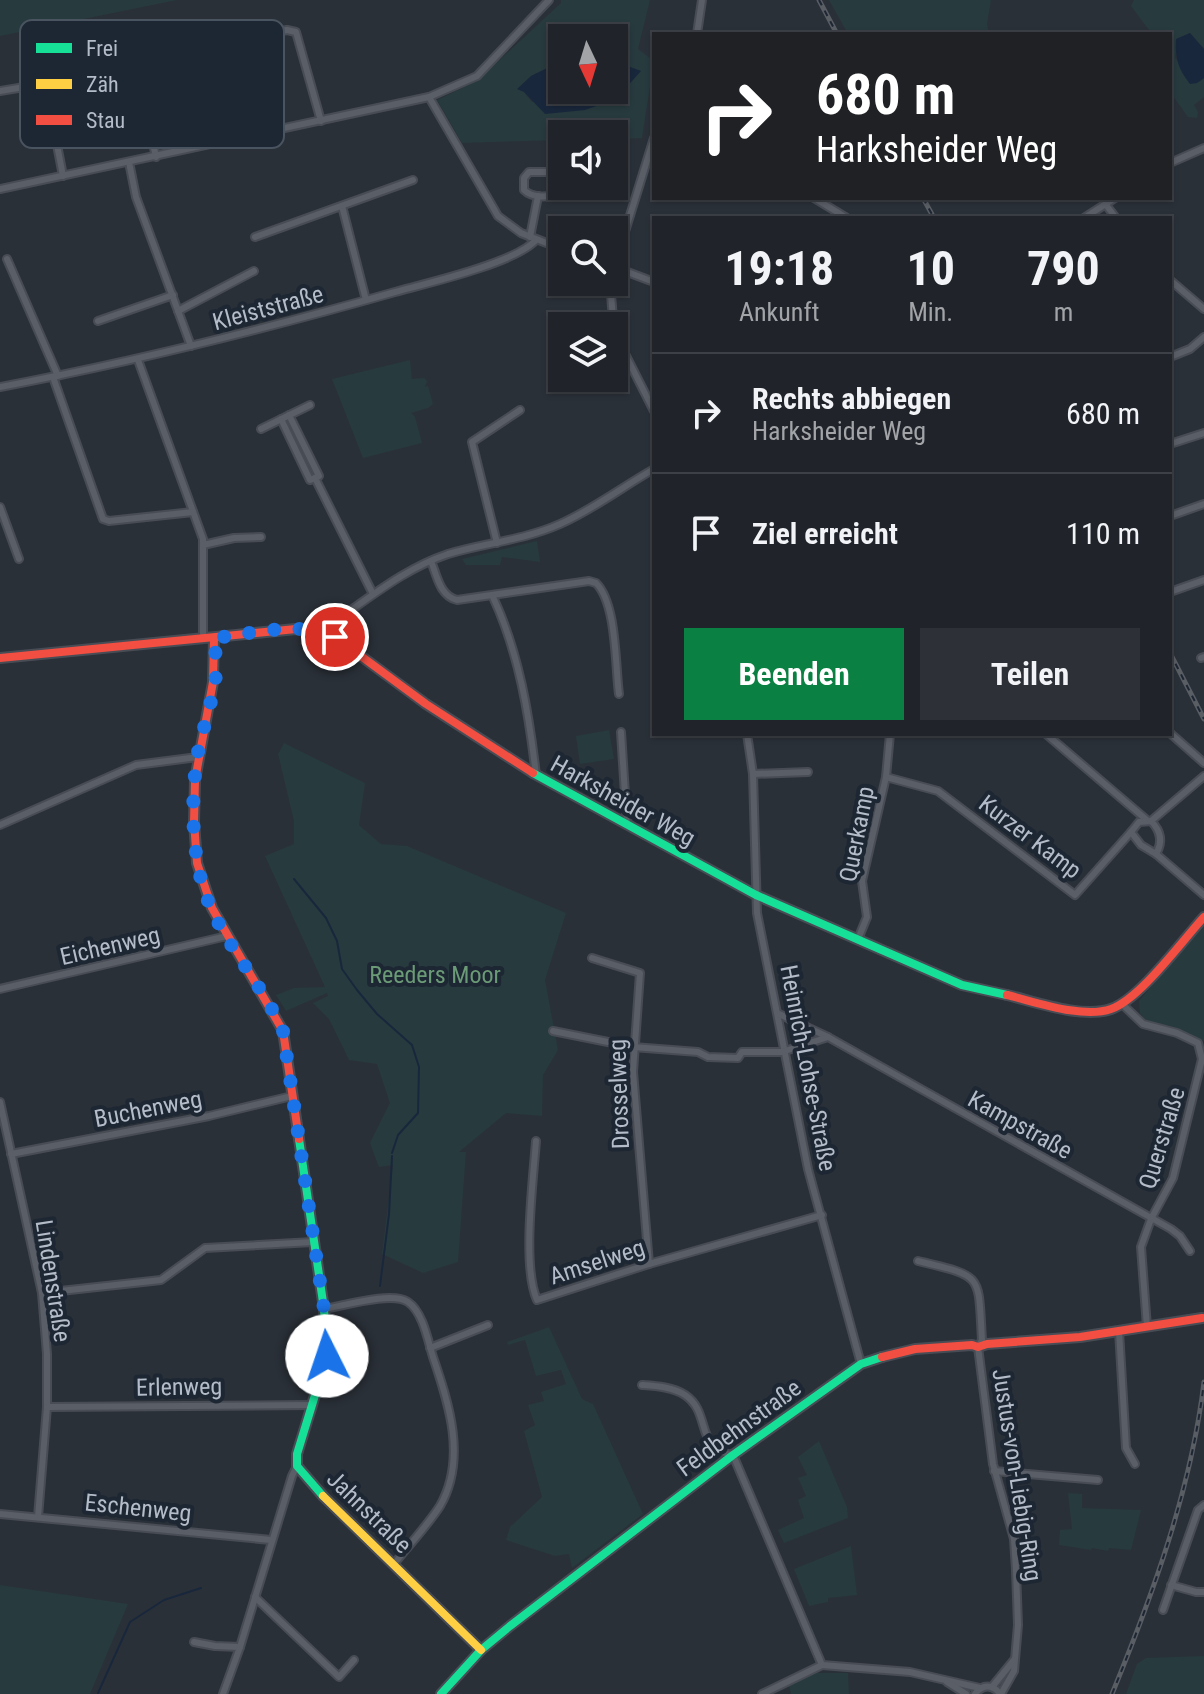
<!DOCTYPE html>
<html lang="de">
<meta charset="utf-8">
<style>
:root{--surface:#20242a;--page:#2d3036;--text:#f1f3f6;--muted:#a2a4a8;--line:#3d4147;--accent:#0b8043}
body{margin:0;font-family:"Roboto Condensed",sans-serif;background:var(--page);color:var(--text);height:100vh;display:flex;flex-direction:column;font-size:30px;white-space:nowrap}
*{box-sizing:border-box;margin:0}
p{font-size:26px;color:var(--muted)}
.icon{flex:none;width:44px;height:44px;fill:none;stroke:currentColor;stroke-width:2;stroke-linecap:round;stroke-linejoin:round}
.map{position:relative;flex:1;overflow:hidden}
.side{position:absolute;left:652px;top:216px;width:520px;height:520px;display:flex;flex-direction:column;background:var(--surface);border-radius:0px;box-shadow:0 2px 6px #0004,0 0 0 2px var(--line)}
.side>*{flex:none}
.hud{position:absolute;left:652px;top:32px;width:520px;height:168px;border-radius:0px;box-shadow:0 2px 6px #0004,0 0 0 2px var(--line);background:#202124;color:#fff;overflow:hidden}
.needle{width:52px;rotate:176deg}
.tools{position:absolute;left:548px;top:24px;display:grid;gap:16px}
.tools a{display:grid;place-items:center;width:80px;height:80px;border-radius:0px;background:var(--surface);box-shadow:0 2px 6px #0004,0 0 0 2px var(--line);font-size:40px}
.pin{position:absolute;display:grid;place-items:center;width:68px;height:68px;color:#fff;margin:-34px;border:4px solid #fff;border-radius:50%;box-shadow:0 2px 8px #0007}
.me{position:absolute;width:88px;margin:-44px;rotate:356deg;stroke-linejoin:round;filter:drop-shadow(0 0 6px #0008)}
.turn{display:flex;align-items:center;gap:28px;height:168px;padding:0 32px;font-size:36px}
.turn .icon{width:104px;height:104px;stroke-width:2.5}
.turn b{display:block;font-size:56px;line-height:68px}
.eta{display:flex;justify-content:space-evenly;align-items:center;height:136px;text-align:center}
.eta b{font-size:48px;font-weight:700;line-height:56px}
.primary-button{display:flex;gap:16px;margin-top:auto;padding:16px 32px}
.primary-button a{flex:1;height:92px;border-radius:0px;background:var(--accent);color:#fff;font-size:32px;font-weight:700;line-height:92px;text-align:center}
.primary-button a+a{background:var(--page);color:var(--text)}
ul{padding:0;list-style:none}
li{display:flex;align-items:center;gap:24px;height:120px;padding:0 32px;border-top:2px solid var(--line)}
li div{flex:1}
li b{display:block;font-size:30px}
li em{font-style:normal}
.map>svg:first-child{display:block}
.green{fill:#273a3e;fill-rule:evenodd}
.water{fill:#19273c}
.lines{fill:none;stroke-linecap:round;stroke-linejoin:round}
.stream{stroke:#19273c;stroke-width:2}
.street-casing{stroke:#484c55;stroke-width:10}
.fast-casing{stroke:#484c55;stroke-width:12}
.slow-casing{stroke:#484c55;stroke-width:12}
.jam-casing{stroke:#484c55;stroke-width:12}
.street{stroke:#5a5e66;stroke-width:6}
.fast{stroke:#16e098;stroke-width:8}
.slow{stroke:#ffcf43;stroke-width:8}
.jam{stroke:#f24e42;stroke-width:8}
.rail-casing{stroke:#595d64;stroke-width:5}
.rail{stroke:#1d2633;stroke-width:2;stroke-dasharray:6;stroke-linecap:butt}
.route{stroke:#1a73e8;stroke-width:14;stroke-dasharray:0 25.2}
.labels{text-anchor:middle;dominant-baseline:central;stroke-width:8;stroke-linejoin:round;paint-order:stroke}
.street-label{font-size:24px;fill:#b4bcc9;stroke:#1d2633}
.park-label{font-size:24px;fill:#6b9a76;stroke:#1d2633}
.key{fill:#1d2633;stroke:#4a5360;stroke-width:2}
.key-label{font-size:22px;fill:#b4bcc9}
</style>
<div class="map">
<svg width="1204" height="1694" viewBox="0 0 1204 1694">
<rect width="100%" height="100%" fill="#2a3038"/>
<g class="green">
<path d="M0,0H177L0,36Z"/>
<path d="M561,0H650L638,49L654,61L642,138L614,139V134H562V140L462,143L437,100L477,81L561,3ZM562,38H614V61L640,71L616,99L532,102L524,92L531,76L562,61Z"/>
<path d="M829,0H991L987,24L989,34H848Z"/>
<path d="M1134,0H1204V49L1190,33L1176,40L1175,58L1197,83L1204,78V97L1194,105L1198,112L1197,118L1188,117L1170,92V34H1152L1131,6Z"/>
<path d="M410,360L412,379L424,378L427,381L425,387L428,386L433,404L428,408L411,413L415,417L422,443L363,458L332,379Z"/>
<path d="M537,541L540,562L502,557L500,565H466L462,559Z"/>
<path d="M609,730L614,759L580,764L576,736Z"/>
<path d="M284,743L365,783L359,825L381,844L407,846L566,913L545,980L558,1050L543,1075L542,1116L506,1113L459,1152H466L458,1262L423,1273L382,1254L393,1165L379,1167L370,1143L390,1103L377,1064L349,1060L329,1019L313,1003L328,996L327,993L286,1011L276,995L294,988L325,987L265,856L294,844V821L278,754Z"/>
<path d="M1204,924V1041L1180,1029L1146,1021L1140,1013L1139,1001Z"/>
<path d="M549,1327L582,1399L593,1404L643,1514L572,1568L569,1554L555,1556L506,1540L510,1527L542,1497L524,1431L535,1425L528,1405L544,1401L541,1392L566,1384L561,1370L536,1376L525,1340L508,1345L507,1342Z"/>
<path d="M819,1441L847,1507L848,1518L784,1543L778,1530L804,1518L798,1500L806,1496L798,1478L807,1475L798,1457Z"/>
<path d="M1068,1493L1082,1494V1508L1141,1510L1131,1550L1109,1548L1108,1551L1092,1548L1091,1550L1059,1545L1060,1530L1072,1529Z"/>
<path d="M851,1546L857,1595L828,1598V1602L809,1606L794,1569Z"/>
<path d="M0,1585L128,1604L90,1694H0Z"/>
<path d="M1204,1656V1694H1126L1137,1664L1146,1658Z"/>
<path d="M817,1673H848L849,1694H791L789,1684Z"/>
</g>
<g class="water">
<path d="M1190,33L1204,49V78L1197,83L1190,84C1178,69 1175,58 1176,39Z"/>
<path d="M562,61V90H614V61L641,71L616,99L585,110L545,114L524,92L517,89L531,76Z"/>
</g>
<g class="lines">
<g class="stream">
<path d="M294,879L326,918L337,941L342,969L357,990L377,1014L412,1045L419,1067L418,1113L398,1135L392,1153"/>
<path d="M380,1286L389,1214L392,1156"/>
<path d="M98,1693L130,1622L164,1600L201,1588"/>
</g>
<g class="street-casing">
<g id="street">
<path d="M697,34L702,0"/>
<path d="M218,44L240,138"/>
<path d="M196,48L287,30L296,32L321,121"/>
<path d="M45,82L63,176"/>
<path d="M0,91L132,69L138,75L156,157"/>
<path d="M429,97L498,216L521,233L562,249"/>
<path d="M129,162L136,197L191,346"/>
<path d="M1170,163L1204,148"/>
<path d="M562,172H529L524,178V190C535,201 555,195 570,193L577,186"/>
<path d="M0,189L429,97L477,76L549,0"/>
<path d="M814,198L847,218"/>
<path d="M1106,205L1116,218"/>
<path d="M342,206L366,300"/>
<path d="M1084,218L1115,198"/>
<path d="M255,237L413,180"/>
<path d="M530,237L538,196"/>
<path d="M7,259L58,376"/>
<path d="M614,267L654,138"/>
<path d="M614,267L654,282"/>
<path d="M1170,280L1204,309"/>
<path d="M610,282L613,319L619,342L654,411"/>
<path d="M178,311L254,271"/>
<path d="M98,321L173,295"/>
<path d="M1170,357L1190,349L1204,337"/>
<path d="M138,360L203,539V639"/>
<path d="M53,377L103,519L109,521L193,512"/>
<path d="M0,387C133,362 265,329 395,292C428,283 515,263 536,240"/>
<path d="M289,415L319,476L315,478L373,594"/>
<path d="M281,419L310,480L315,478"/>
<path d="M261,429L310,405"/>
<path d="M1170,444L1204,433"/>
<path d="M0,507L19,559"/>
<path d="M1170,516L1204,504"/>
<path d="M497,543L472,442L520,410"/>
<path d="M203,545L234,538L261,537"/>
<path d="M431,561C437,576 440,596 457,600L589,581L596,583C617,604 615,665 619,694"/>
<path d="M1170,592L1204,580"/>
<path d="M493,597C519,653 529,714 536,775"/>
<path d="M317,630L328,626C367,600 403,569 448,554C485,543 524,540 560,524C594,509 622,487 654,469"/>
<path d="M1201,658L1204,657"/>
<path d="M621,732L627,825"/>
<path d="M1170,733L1204,763"/>
<path d="M747,734L753,774L757,913L808,1169L861,1364"/>
<path d="M1046,734L1148,821"/>
<path d="M753,774L808,772"/>
<path d="M886,777L938,791L1075,895L1131,832"/>
<path d="M1151,821C1161,831 1163,842 1156,854L1141,845L1131,832L1139,822Z"/>
<path d="M1151,821L1204,776"/>
<path d="M0,825L136,765L198,757"/>
<path d="M1156,854L1204,895"/>
<path d="M858,939L867,917L862,881L886,777L890,734"/>
<path d="M592,958L640,973L633,1072L649,1264"/>
<path d="M0,989L227,936"/>
<path d="M1122,1004L1143,1024L1177,1033L1198,1043L1202,1059L1173,1178L1151,1219L1141,1247L1147,1327"/>
<path d="M779,1014L828,1037L1171,1229L1180,1236L1190,1251"/>
<path d="M553,1031L633,1047L698,1052L708,1057L738,1058L742,1052H782L828,1037"/>
<path d="M0,1102L42,1293L47,1354V1407L38,1517"/>
<path d="M536,1141C533,1182 522,1266 537,1300L649,1264L822,1215"/>
<path d="M11,1154L209,1116L292,1096"/>
<path d="M918,1261C984,1277 978,1273 982,1340L978,1347L993,1464L1014,1539L1016,1570L1018,1625L1014,1671L1001,1694"/>
<path d="M42,1293L161,1280L205,1248L313,1242"/>
<path d="M324,1309C343,1306 392,1291 408,1302C423,1312 428,1341 433,1357C449,1404 467,1459 440,1506C427,1526 409,1545 394,1564"/>
<path d="M1119,1331L1126,1448L1135,1464"/>
<path d="M430,1348L488,1325"/>
<path d="M642,1385C656,1386 673,1387 685,1395C712,1413 694,1449 733,1455L822,1665L910,1672L980,1688"/>
<path d="M47,1407L312,1405"/>
<path d="M994,1471L1098,1480"/>
<path d="M0,1514L271,1540"/>
<path d="M1171,1585L1196,1592H1204"/>
<path d="M255,1597L339,1677L354,1660"/>
<path d="M1163,1610L1198,1510L1204,1505"/>
<path d="M194,1642L215,1646L240,1647"/>
<path d="M947,1682L966,1694"/>
<path d="M992,1687L1014,1660"/>
<path d="M223,1694L240,1647L292,1476L297,1466"/>
<path d="M762,1694L822,1665"/>
<path d="M975,1694C982,1684 993,1684 1000,1694"/>
</g>
</g>
<g class="fast-casing">
<g id="fast">
<path d="M533,773L756,895L962,985L1007,995"/>
<path d="M299,1139L324,1309L327,1356L297,1454V1466L323,1496"/>
<path d="M441,1694L481,1650L510,1626L733,1455L861,1364L882,1357"/>
</g>
</g>
<g class="slow-casing">
<path id="slow" d="M323,1496L481,1650"/>
</g>
<g class="jam-casing">
<g id="jam">
<path d="M214,638L213,682L195,780L194,822L197,863L212,908L283,1031L299,1139"/>
<path d="M0,658L296,629L317,630L335,637L426,704L533,773"/>
<path d="M1007,995C1036,1002 1083,1019 1111,1009C1140,999 1182,941 1204,917"/>
<path d="M882,1357L915,1349L972,1345L978,1347L987,1344L1080,1337L1202,1318"/>
</g>
</g>
<use href="#street" class="street"/>
<use href="#fast" class="fast"/>
<use href="#slow" class="slow"/>
<use href="#jam" class="jam"/>
<g class="rail-casing">
<g id="rail">
<path d="M819,0L837,34"/>
<path d="M923,198L934,218"/>
<path d="M1170,653L1204,719"/>
<path d="M1112,1694C1153,1594 1191,1490 1204,1382"/>
</g>
</g>
<use href="#rail" class="rail"/>
</g>
<g class="lines">
<path class="route" d="M327,1356L324,1309L283,1031C261,981 219,939 203,887C191,846 191,794 198,752C203,727 213,701 216,675C217,662 215,650 214,638C251,634 300,620 335,637"/>
</g>
<g class="labels">
<g class="street-label">
<text transform="translate(268 308) rotate(-15)">Kleiststraße</text>
<text transform="translate(623 801) rotate(29)">Harksheider Weg</text>
<text transform="translate(857 834) rotate(-79)">Querkamp</text>
<text transform="translate(1030 837) rotate(37)">Kurzer Kamp</text>
<text transform="translate(110 946) rotate(-13)">Eichenweg</text>
<text transform="translate(808 1068) rotate(79)">Heinrich-Lohse-Straße</text>
<text transform="translate(619 1094) rotate(-92)">Drosselweg</text>
<text transform="translate(148 1109) rotate(-11)">Buchenweg</text>
<text transform="translate(1020 1125) rotate(29)">Kampstraße</text>
<text transform="translate(1162 1138) rotate(-73)">Querstraße</text>
<text transform="translate(597 1262) rotate(-18)">Amselweg</text>
<text transform="translate(53 1281) rotate(81)">Lindenstraße</text>
<text transform="translate(179 1387) rotate(-1)">Erlenweg</text>
<text transform="translate(739 1428) rotate(-36)">Feldbehnstraße</text>
<text transform="translate(1017 1475) rotate(81)">Justus-von-Liebig-Ring</text>
<text transform="translate(138 1508) rotate(6)">Eschenweg</text>
<text transform="translate(369 1512) rotate(44)">Jahnstraße</text>
</g>
<g class="park-label">
<text x="435" y="975">Reeders Moor</text>
</g>
</g>
<rect x="20" y="20" width="264" height="128" rx="12" class="key"/>
<rect x="36" y="43" width="36" height="10" fill="#16e098"/>
<rect x="36" y="79" width="36" height="10" fill="#ffcf43"/>
<rect x="36" y="115" width="36" height="10" fill="#f24e42"/>
<g class="key-label">
<text x="86" y="56">Frei</text>
<text x="86" y="92">Zäh</text>
<text x="86" y="128">Stau</text>
</g>
</svg>
<div class="tools">
<a><svg class="needle" viewBox="-14 -14 28 28"><path d="M0-13l5 13h-10z" fill="#e53935"/><path d="M0 13l5-13h-10z" fill="#a2a4a8"/></svg></a>
<a><svg class="icon" aria-label="sound" viewBox="0 0 24 24"><path d="M4 9h4l5-4v14l-5-4H4zM17 9q2 3 0 6"/></svg></a>
<a><svg class="icon" aria-label="search" viewBox="0 0 24 24"><circle cx="10" cy="10" r="6"/><path d="M15 15l6 6"/></svg></a>
<a><svg class="icon" aria-label="layers" viewBox="0 0 24 24"><path d="M12 4l9 5-9 5-9-5zM3 14l9 5 9-5"/></svg></a>
</div>
<div class="pin" style="left:335px;top:637px;background:#d93025"><svg class="icon" aria-label="arrive" viewBox="0 0 24 24"><path d="M6 21V4h12l-3 4 3 4H6"/></svg></div>
<svg class="me" style="left:327px;top:1356px" viewBox="-20 -20 40 40"><circle r="19" fill="#fff"/><path d="M0-13L10 11 0 6-10 11z" fill="#1a73e8"/></svg>
<div class="hud">
<div class="turn"><svg class="icon" aria-label="right" viewBox="0 0 24 24"><path d="M7 20v-9h11M14 6l5 5-5 5"/></svg><div><b>680 m</b>Harksheider Weg</div></div>
</div>
<section class="side">
<div class="eta">
<div><b>19:18</b><p>Ankunft</p></div>
<div><b>10</b><p>Min.</p></div>
<div><b>790</b><p>m</p></div>
</div>
<ul>
<li><svg class="icon" aria-label="right" viewBox="0 0 24 24"><path d="M7 20v-9h11M14 6l5 5-5 5"/></svg><div><b>Rechts abbiegen</b><p>Harksheider Weg</p></div><em>680 m</em></li>
<li><svg class="icon" aria-label="arrive" viewBox="0 0 24 24"><path d="M6 21V4h12l-3 4 3 4H6"/></svg><div><b>Ziel erreicht</b></div><em>110 m</em></li>
</ul>
<div class="primary-button"><a>Beenden</a><a>Teilen</a></div>
</section>
</div>
